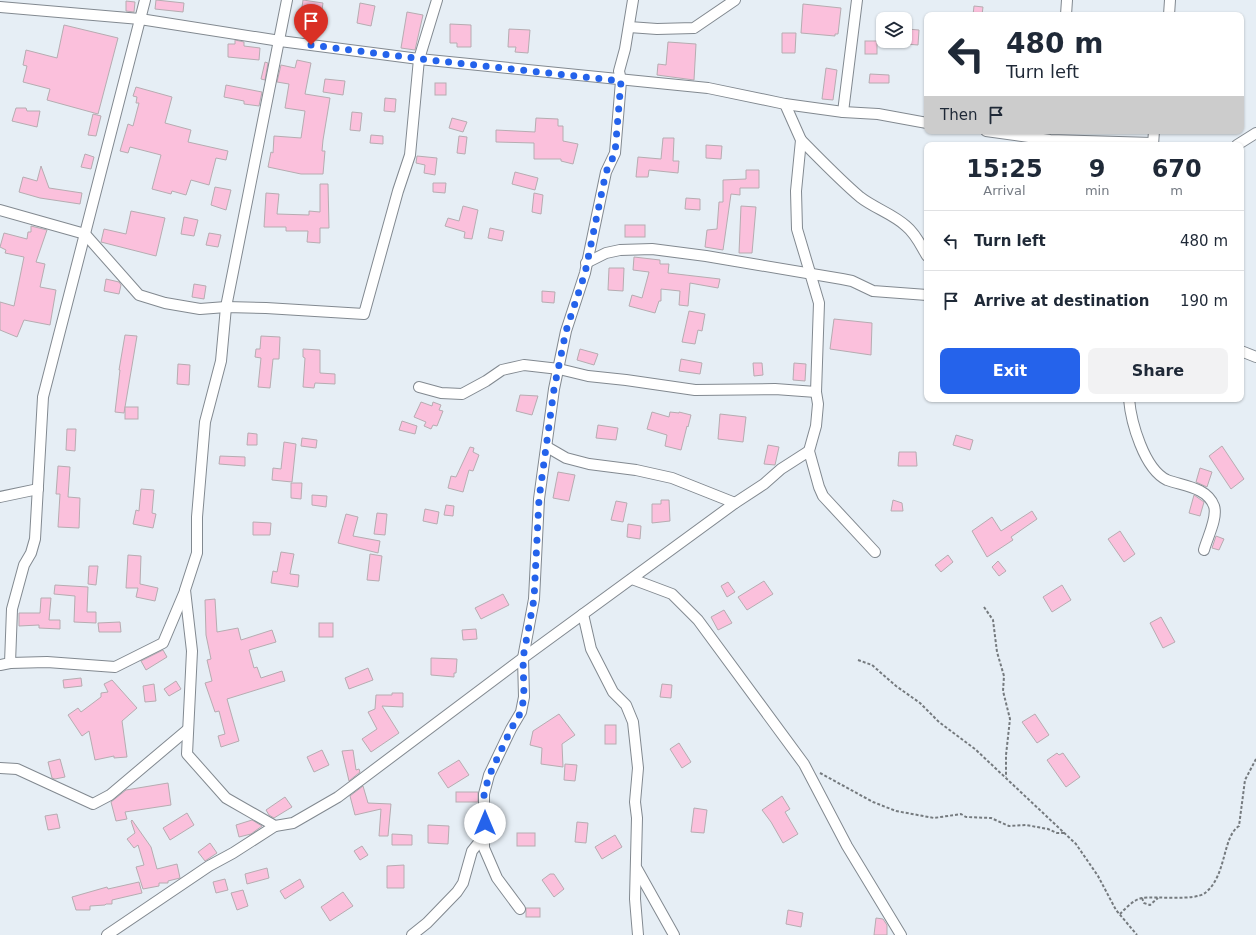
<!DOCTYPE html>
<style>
:root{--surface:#fff;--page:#f2f2f3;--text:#1f2937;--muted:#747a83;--line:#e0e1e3;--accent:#2563eb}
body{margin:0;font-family:"DejaVu Sans",sans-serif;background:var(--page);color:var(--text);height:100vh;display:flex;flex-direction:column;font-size:15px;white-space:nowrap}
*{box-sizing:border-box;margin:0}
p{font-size:13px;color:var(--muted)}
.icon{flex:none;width:22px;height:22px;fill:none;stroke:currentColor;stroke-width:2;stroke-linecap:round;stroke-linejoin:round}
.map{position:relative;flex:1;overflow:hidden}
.sheet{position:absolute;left:924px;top:142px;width:320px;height:260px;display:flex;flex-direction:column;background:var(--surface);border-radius:8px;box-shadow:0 1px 3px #0004}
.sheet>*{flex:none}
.top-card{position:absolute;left:924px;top:12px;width:320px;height:122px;border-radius:8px;box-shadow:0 1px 3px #0004;background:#fff;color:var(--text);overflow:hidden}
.tools{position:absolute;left:876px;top:12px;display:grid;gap:8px}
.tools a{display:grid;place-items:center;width:36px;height:36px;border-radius:8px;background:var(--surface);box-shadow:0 1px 3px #0004;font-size:20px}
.pin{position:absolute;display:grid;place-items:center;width:34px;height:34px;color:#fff;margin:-41px -17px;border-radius:50% 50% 50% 0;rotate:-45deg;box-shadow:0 0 4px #0007}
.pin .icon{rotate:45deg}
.me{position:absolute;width:44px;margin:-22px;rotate:0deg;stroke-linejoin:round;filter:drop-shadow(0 0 3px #0008)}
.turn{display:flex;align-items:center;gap:14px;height:84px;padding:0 16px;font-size:18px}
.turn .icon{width:52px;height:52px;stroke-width:2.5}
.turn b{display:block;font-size:28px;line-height:34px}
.then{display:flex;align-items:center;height:38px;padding:0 16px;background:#0003;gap:8px;font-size:15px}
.eta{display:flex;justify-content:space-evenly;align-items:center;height:68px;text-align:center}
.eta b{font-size:24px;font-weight:800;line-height:28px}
.primary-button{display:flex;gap:8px;margin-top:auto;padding:8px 16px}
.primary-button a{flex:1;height:46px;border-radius:8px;background:var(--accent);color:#fff;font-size:16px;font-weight:800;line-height:46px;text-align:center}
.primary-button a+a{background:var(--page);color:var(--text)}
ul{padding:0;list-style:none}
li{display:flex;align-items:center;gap:12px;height:60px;padding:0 16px;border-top:1px solid var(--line)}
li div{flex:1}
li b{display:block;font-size:15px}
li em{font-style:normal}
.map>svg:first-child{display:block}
.building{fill:#fbc0dc;stroke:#b6acb1}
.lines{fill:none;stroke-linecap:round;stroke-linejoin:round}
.minor-casing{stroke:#828990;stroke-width:12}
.path{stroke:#757a7e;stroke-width:2;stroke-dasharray:3 2;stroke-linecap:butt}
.minor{stroke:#fff;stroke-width:10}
.route{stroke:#2563eb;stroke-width:7;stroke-dasharray:0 12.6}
</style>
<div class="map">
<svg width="1256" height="935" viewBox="0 0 1256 935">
<rect width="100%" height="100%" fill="#e6eef5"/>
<g class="building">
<path d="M156,0L184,3L183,12L155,9Z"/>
<path d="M303,0L323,3L321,17L301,14Z"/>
<path d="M126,1L135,2L134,12L126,11Z"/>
<path d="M360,3L375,6L371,26L357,23Z"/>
<path d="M803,4L841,8L838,34H835V36L801,33Z"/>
<path d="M974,6L983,7L982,15H973Z"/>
<path d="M407,12L423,15L415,50L401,48Z"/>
<path d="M450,24L471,25V47H457V43H450Z"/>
<path d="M64,25L118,38L98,114L47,100L50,89L23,82L27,66L23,65L26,50L57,58Z"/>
<path d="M509,29L530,30L528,53L515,52L516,47H508Z"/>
<path d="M907,29L919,30L918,45L906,44Z"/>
<path d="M782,33H796L795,53H782Z"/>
<path d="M235,40L244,42V46L260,48L259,60L228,57V44H235Z"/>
<rect x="865" y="41" width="12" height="13"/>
<path d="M668,42L696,44L694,80L657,75L658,64L666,65Z"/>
<path d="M297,60L311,63L305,94L330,98L323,140L322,151H325L323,174H301L268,167L271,152L273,153L274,136L301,138L305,111L285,108L289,84L277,82L281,65L295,68Z"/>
<path d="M265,62L268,63L265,80L261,79Z"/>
<path d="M826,68L837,70L833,100L822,99Z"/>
<path d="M870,74L889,75V83H869Z"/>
<path d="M325,79L345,81L343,95L323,92Z"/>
<rect x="435" y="83" width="11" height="12"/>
<path d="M226,85L262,92L259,106L244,104V101L224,97Z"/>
<path d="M136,87L172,97L165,123L191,130L188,142L228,151L226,160L216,158L209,185L191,180L186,195L172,191L171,194L152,189L161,155L130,147L128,153L120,151L128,124L133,126L139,103H136L137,97L133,96Z"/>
<path d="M385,98L396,99L395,112L384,111Z"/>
<path d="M16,108H26L27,111H40L37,127L12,121Z"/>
<path d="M352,112L362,113L360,131L350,130Z"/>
<path d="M93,114L101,116L96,136L88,135Z"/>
<path d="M452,118L467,122L463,132L449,128Z"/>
<path d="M536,118L558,119V126H563V141L578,144L573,164L561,161V159H534V143L496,142V130L535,132Z"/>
<path d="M371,135L383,136V144L370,143Z"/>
<path d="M459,136L467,137L465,154L457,153Z"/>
<path d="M663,138H674L673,161H679L678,173L649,170L648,177H636L638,157L661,159Z"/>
<path d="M706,145L722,146L721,159L706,158Z"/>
<path d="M85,154L94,157L91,169L81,167Z"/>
<path d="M417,156L437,158L435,175L424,173L425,165L416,163Z"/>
<path d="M41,166L49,188L82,193L80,204L40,198L19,192L23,177L37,181Z"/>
<path d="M746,170H759V188H740V195L731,194L723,250L705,247L707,230L717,229L719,202H723V180L746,179Z"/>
<path d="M515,172L538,178L535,190L512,184Z"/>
<path d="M433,183H446L445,193L433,192Z"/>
<path d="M320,184H328L329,228H320V243L307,242L308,231H286V227H264L266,193L279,194L277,214L309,215V211L320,212Z"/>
<path d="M215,187L231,190L226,210L211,205Z"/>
<path d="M534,193L543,195L541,214L532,212Z"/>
<path d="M686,198L700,199V210L685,209Z"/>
<path d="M463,206L478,210L472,239L464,238L465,232L445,226L448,218L459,221Z"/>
<path d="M741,206L756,207L752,253H739Z"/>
<path d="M131,211L165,218L156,256L101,242L104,229L126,234Z"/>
<path d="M184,217L198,220L194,236L181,234Z"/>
<rect x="625" y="225" width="20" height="12"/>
<path d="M31,226L47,230L36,262L45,264L40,287L56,290L50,325L24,320L17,337L0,330V302L14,306L24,257L5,253L6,250L0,247L4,233L27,239L28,232H31Z"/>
<path d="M490,228L504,231L502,241L488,238Z"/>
<path d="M209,233L221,235L218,247L206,245Z"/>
<path d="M634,257L660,260V264H669L668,273L720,279L718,288L690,283L688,306L679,305L680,291L661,289V301H659L655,313L629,306L632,295L642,298L649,272L633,270Z"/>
<path d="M609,268H624L623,291L608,290Z"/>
<path d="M106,279L119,282L121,285L119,294L104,291Z"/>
<path d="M194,284L206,286L204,299L192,297Z"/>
<path d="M542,291L555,292L554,303L542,302Z"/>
<path d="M689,311L705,314L702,331L698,330L695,344L682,342Z"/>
<path d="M834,319L872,323L871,355L830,349Z"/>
<path d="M125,335L137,336L124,413L115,412L120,370H119Z"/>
<path d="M261,336L280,337L279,359H273L270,388L258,387L261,358L255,357L256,349H260Z"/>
<path d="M303,349L320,350V373L335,374V384L315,383L314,388L303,387L305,358L303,357Z"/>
<path d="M580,349L598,354L594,365L577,360Z"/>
<path d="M681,359L702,363L700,374L679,371Z"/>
<path d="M753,363H762L763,375L754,376Z"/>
<path d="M794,363L806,364L805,381L793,380Z"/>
<path d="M178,364L190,365L189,385L177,384Z"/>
<path d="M520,395L538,396L532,415L516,411Z"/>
<path d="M421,402L432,406L433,402L441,405L439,410L443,411L437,426L433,425L431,429L424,426L426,422L414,417Z"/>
<rect x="125" y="407" width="13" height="12"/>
<path d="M652,412L669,417L670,412L679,413V412L691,415L688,427L687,426L681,450L665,446L667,435L647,429Z"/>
<path d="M720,414L746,417L743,442L718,439Z"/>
<path d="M402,421L417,426L415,434L399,430Z"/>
<path d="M598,425L618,428L616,440L596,438Z"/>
<path d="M67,429H76L75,451L66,450Z"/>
<path d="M248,433L257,434V445H247Z"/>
<path d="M956,435L973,440L970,450L953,445Z"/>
<path d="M302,438L317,440L316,448L301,446Z"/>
<path d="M284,442L296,444L292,482L272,480L273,468L281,469Z"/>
<path d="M768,445L779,447L775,465L764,464Z"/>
<path d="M1222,446L1244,479L1231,489L1209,456Z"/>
<path d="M470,447L474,448L473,452L479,455L473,471L469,470L463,492L448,488L451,476L456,477Z"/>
<path d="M899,452H916L917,466H898Z"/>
<path d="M220,456L245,457V466L219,464Z"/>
<path d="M58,466L70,467L68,497L80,498L79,528L58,527L60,494H56Z"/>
<path d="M1200,468L1212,472L1207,487L1196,482Z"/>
<path d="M558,472L575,475L569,501L553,498Z"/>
<path d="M291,483H302L301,499L291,498Z"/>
<path d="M141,489L154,490L152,513L156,514L153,528L133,524L136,510L139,511Z"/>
<path d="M312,495L327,496L326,507L312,505Z"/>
<path d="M1194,495L1204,502L1200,516L1189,513Z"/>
<path d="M661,500H669L670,521L652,523V504H661Z"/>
<path d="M893,500L902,503L903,511H891Z"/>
<path d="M616,501L627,503L623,522L611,520Z"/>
<path d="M446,505L454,506L453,516L444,515Z"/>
<path d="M425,509L439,512L437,524L423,521Z"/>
<path d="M1032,511L1037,519L1011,537L1013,540L987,557L972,531L992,517L1001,531Z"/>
<path d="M377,513L387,514L385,535L374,534Z"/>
<path d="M346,514L358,517L353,536L380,541L378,553L338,543Z"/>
<path d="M253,522L271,523L270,535H253Z"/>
<path d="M628,524L641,526L640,539L627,537Z"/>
<path d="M1120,531L1135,554L1124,562L1108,539Z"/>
<path d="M1216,536L1224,539L1219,550L1212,548Z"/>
<path d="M281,552L294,554L290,574L299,575L298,587L271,583L273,571L277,572Z"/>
<path d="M370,554L382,556L379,581L367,580Z"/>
<path d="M128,555L141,556L140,584L158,588L155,601L136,597L138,588H126Z"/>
<path d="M948,555L953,562L941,572L935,565Z"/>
<path d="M998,561L1006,571L999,576L992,567Z"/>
<path d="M89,566H98L96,585L88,584Z"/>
<path d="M764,581L773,594L747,610L738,597Z"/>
<path d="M728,582L735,592L727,597L721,586Z"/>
<path d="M55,585L88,587L87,612H96V623L74,622L75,596L54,594Z"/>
<path d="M1062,585L1071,600L1052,612L1043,597Z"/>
<path d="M503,594L509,605L481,619L475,608Z"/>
<path d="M41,598H51L49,620H60V629L39,628V625L19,626V613H40Z"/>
<path d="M215,599L217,632L238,628L241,640L272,630L276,642L249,650L254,668L257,667L261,678L282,671L285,681L227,699L239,741L221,747L218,736L225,734L219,711L215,712L205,683L212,681L207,660L211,659L206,635L205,600Z"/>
<path d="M724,610L732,623L718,630L711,617Z"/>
<path d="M1161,617L1175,642L1163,648L1150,623Z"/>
<path d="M120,622L121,632H99L98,623Z"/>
<rect x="319" y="623" width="14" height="14"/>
<path d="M476,629L477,639L463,640L462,630Z"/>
<path d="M163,650L167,657L146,670L141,661Z"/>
<path d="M431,658L457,659L456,673H454V677L431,675Z"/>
<path d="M368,668L373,680L349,689L345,678Z"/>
<path d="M81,678L82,686L64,688L63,680Z"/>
<path d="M112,680L137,708L122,721L127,757L114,758V756L95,760L89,731L82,736L68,715L78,708L81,712L101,697V693L108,692L104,684Z"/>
<path d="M176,681L181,689L169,696L164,689Z"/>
<path d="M154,684L156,701L145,702L143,686Z"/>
<path d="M662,684L672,685L671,698L660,697Z"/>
<path d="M392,693H403V707L382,706L399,733L371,752L362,739L377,729L368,712L375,709L376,695H392Z"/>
<path d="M559,714L575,735L562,744L563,767L541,764L542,748L530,745L533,731Z"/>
<path d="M1035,714L1049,735L1037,743L1022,722Z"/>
<rect x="605" y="725" width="11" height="19"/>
<path d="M679,743L691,762L682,768L670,749Z"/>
<path d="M322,750L329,765L314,772L307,757Z"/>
<path d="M353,750L356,770L359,769L360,772L349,781L342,751Z"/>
<path d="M1057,753L1059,755L1063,753L1080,777L1066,787L1047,760Z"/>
<path d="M60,759L65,777L55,779L52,778L48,762Z"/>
<path d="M459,760L469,775L448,788L438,773Z"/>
<path d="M565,764L577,765L575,781L564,780Z"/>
<path d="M168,783L171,805L125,812L127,819L116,821L111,802L126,790Z"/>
<path d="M363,786L368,803L391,804L388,836H379L381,809L355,815L350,796Z"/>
<rect x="456" y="792" width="22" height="10"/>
<path d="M782,796L790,809L785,812L798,834L783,843L771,822L762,810Z"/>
<path d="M285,797L292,807L274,818L269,815L266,810Z"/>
<path d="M694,808L707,810L704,833L691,832Z"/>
<path d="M187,813L194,825L170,840L163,828Z"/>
<path d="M57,814L60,828L48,830L45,816Z"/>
<path d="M132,820L151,847L157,869L177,864L180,878L168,881V883H159V886L143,889L136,867L144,865L138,845L134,848L127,839L135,833L131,821Z"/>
<path d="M252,820L262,826L251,834L239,837L236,825Z"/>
<path d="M577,822L588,823L586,843L575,842Z"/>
<path d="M428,825L449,826L448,844L428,843Z"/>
<rect x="517" y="833" width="18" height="13"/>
<path d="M392,834L412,835V845H392Z"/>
<path d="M615,835L622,847L602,859L595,847Z"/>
<path d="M210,843L217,853L205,861L198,852Z"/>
<path d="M362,846L368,855L360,860L354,851Z"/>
<path d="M404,865V888H387V866Z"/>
<path d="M267,868L269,878L247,884L245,874Z"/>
<path d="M550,874H554L564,889L554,897L542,880Z"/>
<path d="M225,879L228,890L216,893L213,882Z"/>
<path d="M300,879L304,887L285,899L280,891Z"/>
<path d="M139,882L142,893L112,900V904H106L105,905L90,906V910H76L72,897L107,887L108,889Z"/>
<path d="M243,890L248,906L237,910L231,893Z"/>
<path d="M343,892L353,906L330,921L321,907Z"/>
<rect x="526" y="908" width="14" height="9"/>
<path d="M788,910L803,913L801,927L786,924Z"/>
<path d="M876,918L883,919L887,925V935H874Z"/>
</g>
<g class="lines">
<g class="minor-casing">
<g id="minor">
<path d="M287,0L226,307L221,361L205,422L197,517V553L185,590L192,651L187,754L226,798L275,826L293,823L338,797L523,658L735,503L672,478L636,470L589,464L566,458L547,447"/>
<path d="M0,7L140,19L280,41L419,59L708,88L785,104L843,112L878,114L927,123"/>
<path d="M1066,15L1067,0"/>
<path d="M1169,15L1170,0"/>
<path d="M629,27L657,29L694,28L735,0"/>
<path d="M785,104L801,140L796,191L797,229L819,303L816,392L818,404L816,426L809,451L819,487L823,496L875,552"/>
<path d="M843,112L857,0"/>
<path d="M986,131L1050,140L1153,143"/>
<path d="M801,140C820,159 839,179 860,197C874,208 893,214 906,226C916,234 921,246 927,256"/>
<path d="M1153,145L1154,131"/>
<path d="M1237,145L1256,133"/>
<path d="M0,210L85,234L139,295L165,303L200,309L226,307L266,308L364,314L398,191L410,155L419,59L437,0"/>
<path d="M586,263L606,253L620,250L652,249L706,256L842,279L852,281L873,291L927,295"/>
<path d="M1241,351L1256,357"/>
<path d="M419,387L441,393L462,394L486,381L502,370L524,365L559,369L588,376L626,380L695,390L775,389L816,392"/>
<path d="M1129,399C1131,422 1144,469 1167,480C1183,486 1207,487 1214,506C1218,518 1207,538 1204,550"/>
<path d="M0,497L38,489"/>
<path d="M735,503L764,484L781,469L809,451"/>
<path d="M632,579L672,594L698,620L804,764L847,846L901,935"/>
<path d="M583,614L591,649L613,692L626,705L633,722L638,768L635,802L637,818L635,899L638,935"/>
<path d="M10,663L47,662L115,667L163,643L185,591"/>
<path d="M0,665L10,663L12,609L24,565L31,553L35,539L43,397L145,0"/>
<path d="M0,768L17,769L93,804L110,795L187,730"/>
<path d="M637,869L674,935"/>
<path d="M520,909L497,878L484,848V794L489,775L511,729L521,712L524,697L523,658L534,599L539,499L554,389L566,331L585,273L606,172L615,153L621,81L619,71L625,49L633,0"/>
<path d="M107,935L209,866L233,853L275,826"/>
<path d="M412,935L427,923L457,892L463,883L472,851L484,836"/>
</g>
</g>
<g class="path">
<path d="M984,607L993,620L997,652L1004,676L1003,691L1010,719L1006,755V777"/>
<path d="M858,660L872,665L896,686L920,703L939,722L975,749L1076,844L1098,876L1116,910L1137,935"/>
<path d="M820,773L873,802L896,811L934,818L961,814L966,817L991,818L1009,826L1026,825L1048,829L1057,833H1064"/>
<path d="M1142,898L1144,903L1150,905L1158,898"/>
<path d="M1120,914C1126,908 1133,900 1142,898C1156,896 1195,901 1205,893C1227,876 1222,837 1239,826L1245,780L1256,759"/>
</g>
<use href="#minor" class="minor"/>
</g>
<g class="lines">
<path class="route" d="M311,45L430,60L621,81L615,153L606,172L585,273L566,331L554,389L539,499L534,599L523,658L524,697L521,712L511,729L489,776L484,794L485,823"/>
</g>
</svg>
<div class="tools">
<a><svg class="icon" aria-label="layers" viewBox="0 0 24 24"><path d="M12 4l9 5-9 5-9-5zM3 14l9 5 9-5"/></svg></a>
</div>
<div class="pin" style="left:311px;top:45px;background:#d93025"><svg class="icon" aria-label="arrive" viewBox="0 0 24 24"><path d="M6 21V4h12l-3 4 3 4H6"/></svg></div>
<svg class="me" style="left:485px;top:823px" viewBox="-20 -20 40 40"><circle r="19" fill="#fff"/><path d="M0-13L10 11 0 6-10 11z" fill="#2563eb"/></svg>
<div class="top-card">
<div class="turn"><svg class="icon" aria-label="left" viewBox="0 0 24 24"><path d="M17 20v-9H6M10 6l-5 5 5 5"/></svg><div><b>480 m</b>Turn left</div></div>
<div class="then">Then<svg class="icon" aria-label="arrive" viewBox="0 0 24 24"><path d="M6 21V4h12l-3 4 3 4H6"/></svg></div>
</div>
<section class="sheet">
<div class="eta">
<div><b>15:25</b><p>Arrival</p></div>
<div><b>9</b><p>min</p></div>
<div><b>670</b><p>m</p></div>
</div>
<ul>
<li><svg class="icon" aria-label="left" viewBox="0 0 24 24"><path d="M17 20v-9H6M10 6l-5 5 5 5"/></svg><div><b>Turn left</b></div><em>480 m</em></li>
<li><svg class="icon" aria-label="arrive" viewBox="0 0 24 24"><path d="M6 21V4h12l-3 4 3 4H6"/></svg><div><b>Arrive at destination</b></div><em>190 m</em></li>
</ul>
<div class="primary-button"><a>Exit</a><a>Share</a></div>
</section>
</div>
